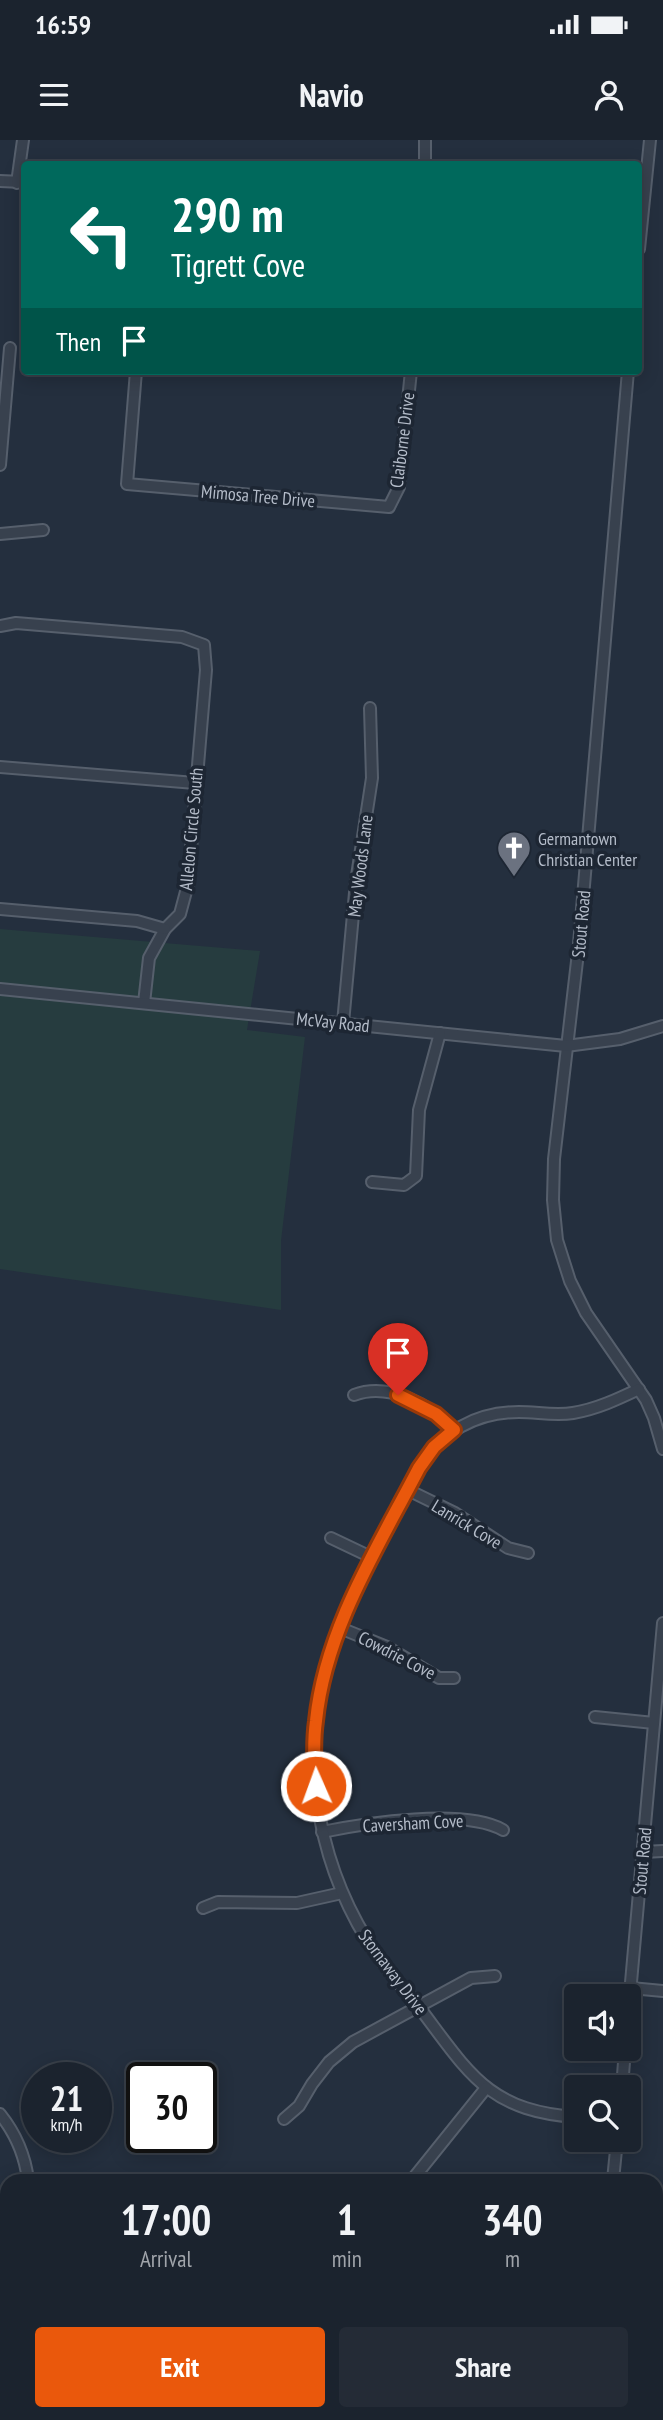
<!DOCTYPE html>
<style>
:root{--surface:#1b232e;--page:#242b36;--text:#f1f3f6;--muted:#a0a4aa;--line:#39404a;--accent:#ea580c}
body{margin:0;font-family:"PT Sans Narrow",sans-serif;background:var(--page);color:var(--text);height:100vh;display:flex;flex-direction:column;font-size:26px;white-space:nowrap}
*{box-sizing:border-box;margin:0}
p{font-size:23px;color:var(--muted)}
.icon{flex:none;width:38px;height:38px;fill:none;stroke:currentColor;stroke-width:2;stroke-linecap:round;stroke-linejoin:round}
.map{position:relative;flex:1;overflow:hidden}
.panel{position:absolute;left:0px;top:2034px;width:663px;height:247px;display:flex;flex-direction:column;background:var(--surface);border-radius:21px 21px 0 0;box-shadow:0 4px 18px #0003,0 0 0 2px var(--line)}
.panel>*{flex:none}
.top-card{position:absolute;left:21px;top:21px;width:621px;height:214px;border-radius:7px;box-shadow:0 4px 18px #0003,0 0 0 2px var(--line);background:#00695c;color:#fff;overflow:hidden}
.fabs{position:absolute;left:564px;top:1844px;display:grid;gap:14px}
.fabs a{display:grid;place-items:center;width:77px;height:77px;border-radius:7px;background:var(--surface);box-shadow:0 4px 18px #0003,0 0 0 2px var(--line);font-size:35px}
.speed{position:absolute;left:21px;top:1922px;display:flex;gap:14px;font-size:35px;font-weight:700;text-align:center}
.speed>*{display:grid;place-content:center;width:91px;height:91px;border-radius:50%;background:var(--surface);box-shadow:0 4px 18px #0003,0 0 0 2px var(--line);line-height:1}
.speed small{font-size:18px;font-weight:400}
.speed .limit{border:4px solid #111;border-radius:10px;background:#fff;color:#111}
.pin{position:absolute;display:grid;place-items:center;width:60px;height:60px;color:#fff;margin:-72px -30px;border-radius:50% 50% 50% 0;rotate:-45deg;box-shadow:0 0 7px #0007}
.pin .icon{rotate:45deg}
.me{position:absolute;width:77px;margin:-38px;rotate:358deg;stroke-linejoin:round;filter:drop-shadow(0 0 5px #0008)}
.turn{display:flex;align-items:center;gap:24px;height:147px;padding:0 35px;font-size:32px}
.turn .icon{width:91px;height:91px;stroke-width:2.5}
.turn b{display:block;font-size:49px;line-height:60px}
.then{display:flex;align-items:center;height:66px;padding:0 35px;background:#0003;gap:14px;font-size:26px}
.eta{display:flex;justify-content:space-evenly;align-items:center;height:119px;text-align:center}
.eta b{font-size:42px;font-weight:800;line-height:49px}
.cta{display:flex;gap:14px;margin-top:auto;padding:14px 35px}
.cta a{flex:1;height:80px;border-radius:7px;background:var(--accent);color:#fff;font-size:28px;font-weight:800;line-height:80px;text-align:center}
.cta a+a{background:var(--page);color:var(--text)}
.status{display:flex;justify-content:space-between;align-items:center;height:49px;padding:0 35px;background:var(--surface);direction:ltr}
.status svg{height:19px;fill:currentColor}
header{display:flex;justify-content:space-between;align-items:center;height:91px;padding:0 35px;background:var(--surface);font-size:32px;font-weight:800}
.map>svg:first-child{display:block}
.green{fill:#263c3f}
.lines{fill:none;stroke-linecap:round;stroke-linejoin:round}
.minor-casing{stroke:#565f6c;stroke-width:14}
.major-casing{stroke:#414a57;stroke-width:16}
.minor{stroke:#38414e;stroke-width:10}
.major{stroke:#56606e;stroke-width:12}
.route-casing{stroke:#983908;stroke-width:18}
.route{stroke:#ea580c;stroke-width:12}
.labels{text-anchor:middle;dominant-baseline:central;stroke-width:7;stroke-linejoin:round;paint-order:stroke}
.street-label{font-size:18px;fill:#b4bcc9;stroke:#1d2633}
.poi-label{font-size:18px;fill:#b4bcc9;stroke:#1d2633;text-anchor:start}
</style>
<div class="status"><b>16:59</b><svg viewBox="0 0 49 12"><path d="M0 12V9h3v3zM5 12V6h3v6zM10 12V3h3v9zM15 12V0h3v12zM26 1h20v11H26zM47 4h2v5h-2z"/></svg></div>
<header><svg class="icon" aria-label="menu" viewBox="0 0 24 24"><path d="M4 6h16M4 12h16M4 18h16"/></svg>Navio<svg class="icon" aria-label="person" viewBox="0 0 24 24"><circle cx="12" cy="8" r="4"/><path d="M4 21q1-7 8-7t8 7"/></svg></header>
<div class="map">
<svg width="663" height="2280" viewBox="0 0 663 2280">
<rect width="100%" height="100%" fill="#242f3e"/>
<path class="green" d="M0,789L260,811L247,890L305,897L281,1101V1170L0,1129Z"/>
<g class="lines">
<g class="minor-casing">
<g id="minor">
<path d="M425,0V24"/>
<path d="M0,41L22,42"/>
<path d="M17,43L23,0"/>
<path d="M639,109L650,0"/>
<path d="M136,231L127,344L389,367L399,347L411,231"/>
<path d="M628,231L579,804L554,1019L553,1060L557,1100L570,1141L586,1173L646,1260L654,1278L663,1309"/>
<path d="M0,325L10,208"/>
<path d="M0,394L43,390"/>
<path d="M0,486L16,483L182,497L204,505L206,530L188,744L180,774L165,789L149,818L144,863"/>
<path d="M0,627L195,643"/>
<path d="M0,769L137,781L165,789"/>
<path d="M0,849L566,906L620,899L663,886"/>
<path d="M343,883L356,742L372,638L370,568"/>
<path d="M372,1042L404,1045L416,1036L419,970L440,893"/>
<path d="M354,1255C389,1242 429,1264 454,1290"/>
<path d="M408,1350L455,1373L508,1408L528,1413"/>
<path d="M331,1398L373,1418"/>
<path d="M340,1488L387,1507L439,1538H454"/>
<path d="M595,1577L654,1583"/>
<path d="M322,1692C366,1683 464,1668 503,1690"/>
<path d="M643,1712L663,1711"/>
<path d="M203,1768L218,1762L297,1763L342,1753"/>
<path d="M631,1848L663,1851"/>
<path d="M628,1876L663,1483"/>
<path d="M622,1948L625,1909"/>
<path d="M0,1974C16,1994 25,2015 28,2040"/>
<path d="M576,1977C490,1971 470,1935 422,1871C403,1847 383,1826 367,1800C315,1715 299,1610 330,1515C352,1450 388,1389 419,1328C441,1292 476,1272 519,1272C537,1272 555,1276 573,1273C597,1269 618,1259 639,1249"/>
<path d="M284,1979L299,1966L312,1944L329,1922L353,1902L471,1838L495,1836"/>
<path d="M412,2040L486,1948"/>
<path d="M613,2040L617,2000"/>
<path d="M465,2273L539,2280"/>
<path d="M592,2280L593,2273"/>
</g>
</g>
<g class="major-casing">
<g id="major">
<path d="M0,2211L7,2215"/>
<path d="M0,2236L7,2240"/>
<path d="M59,2273L68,2280"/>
<path d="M98,2273L107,2280"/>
</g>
</g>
<use href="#minor" class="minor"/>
<use href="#major" class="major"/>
</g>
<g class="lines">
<g class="route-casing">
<path id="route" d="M316,1646C314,1624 313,1602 316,1581C325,1490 378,1407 419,1328L434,1307L454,1290L436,1274L398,1255"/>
</g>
<use href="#route" class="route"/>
</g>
<defs>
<g id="church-pin" transform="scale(1.75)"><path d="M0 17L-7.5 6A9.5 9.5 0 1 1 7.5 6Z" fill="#6b7280" stroke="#1d2633"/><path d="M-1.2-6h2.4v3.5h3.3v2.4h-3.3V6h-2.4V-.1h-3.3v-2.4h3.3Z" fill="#fff"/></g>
</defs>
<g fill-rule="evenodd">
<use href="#church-pin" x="514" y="708"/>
</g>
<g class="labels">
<g class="street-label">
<text transform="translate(402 300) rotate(-83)">Claiborne Drive</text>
<text transform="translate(258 356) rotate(5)">Mimosa Tree Drive</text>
<text transform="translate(191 689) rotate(-85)">Allelon Circle South</text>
<text transform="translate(360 726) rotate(-83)">May Woods Lane</text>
<text transform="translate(581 784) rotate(-85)">Stout Road</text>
<text transform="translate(333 882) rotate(6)">McVay Road</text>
<text transform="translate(467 1384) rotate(31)">Lanrick Cove</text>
<text transform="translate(397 1515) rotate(27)">Cowdrie Cove</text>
<text transform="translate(413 1683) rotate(-3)">Caversham Cove</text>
<text transform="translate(642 1721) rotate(-85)">Stout Road</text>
<text transform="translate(393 1832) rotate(53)">Stornaway Drive</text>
</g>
<g class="poi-label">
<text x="538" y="698">Germantown<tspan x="538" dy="21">Christian Center</tspan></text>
</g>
</g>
</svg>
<div class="fabs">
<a><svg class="icon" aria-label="sound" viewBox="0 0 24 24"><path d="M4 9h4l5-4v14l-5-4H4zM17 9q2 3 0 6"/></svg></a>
<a><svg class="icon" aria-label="search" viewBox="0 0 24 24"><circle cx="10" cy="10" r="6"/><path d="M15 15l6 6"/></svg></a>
</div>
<div class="speed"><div>21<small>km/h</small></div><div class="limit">30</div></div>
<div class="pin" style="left:398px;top:1255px;background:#d93025"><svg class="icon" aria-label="arrive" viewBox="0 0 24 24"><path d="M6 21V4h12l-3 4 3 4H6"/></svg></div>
<svg class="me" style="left:316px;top:1646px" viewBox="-20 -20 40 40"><circle r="17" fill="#ea580c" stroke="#fff" stroke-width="3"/><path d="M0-11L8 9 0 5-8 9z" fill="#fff"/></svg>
<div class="top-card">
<div class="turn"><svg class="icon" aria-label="left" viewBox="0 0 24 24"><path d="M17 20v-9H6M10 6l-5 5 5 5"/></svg><div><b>290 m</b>Tigrett Cove</div></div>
<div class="then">Then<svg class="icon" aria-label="arrive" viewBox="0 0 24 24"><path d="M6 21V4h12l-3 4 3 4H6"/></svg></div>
</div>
<section class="panel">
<div class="eta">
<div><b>17:00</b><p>Arrival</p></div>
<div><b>1</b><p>min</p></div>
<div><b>340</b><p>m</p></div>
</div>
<div class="cta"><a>Exit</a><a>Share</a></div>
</section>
</div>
